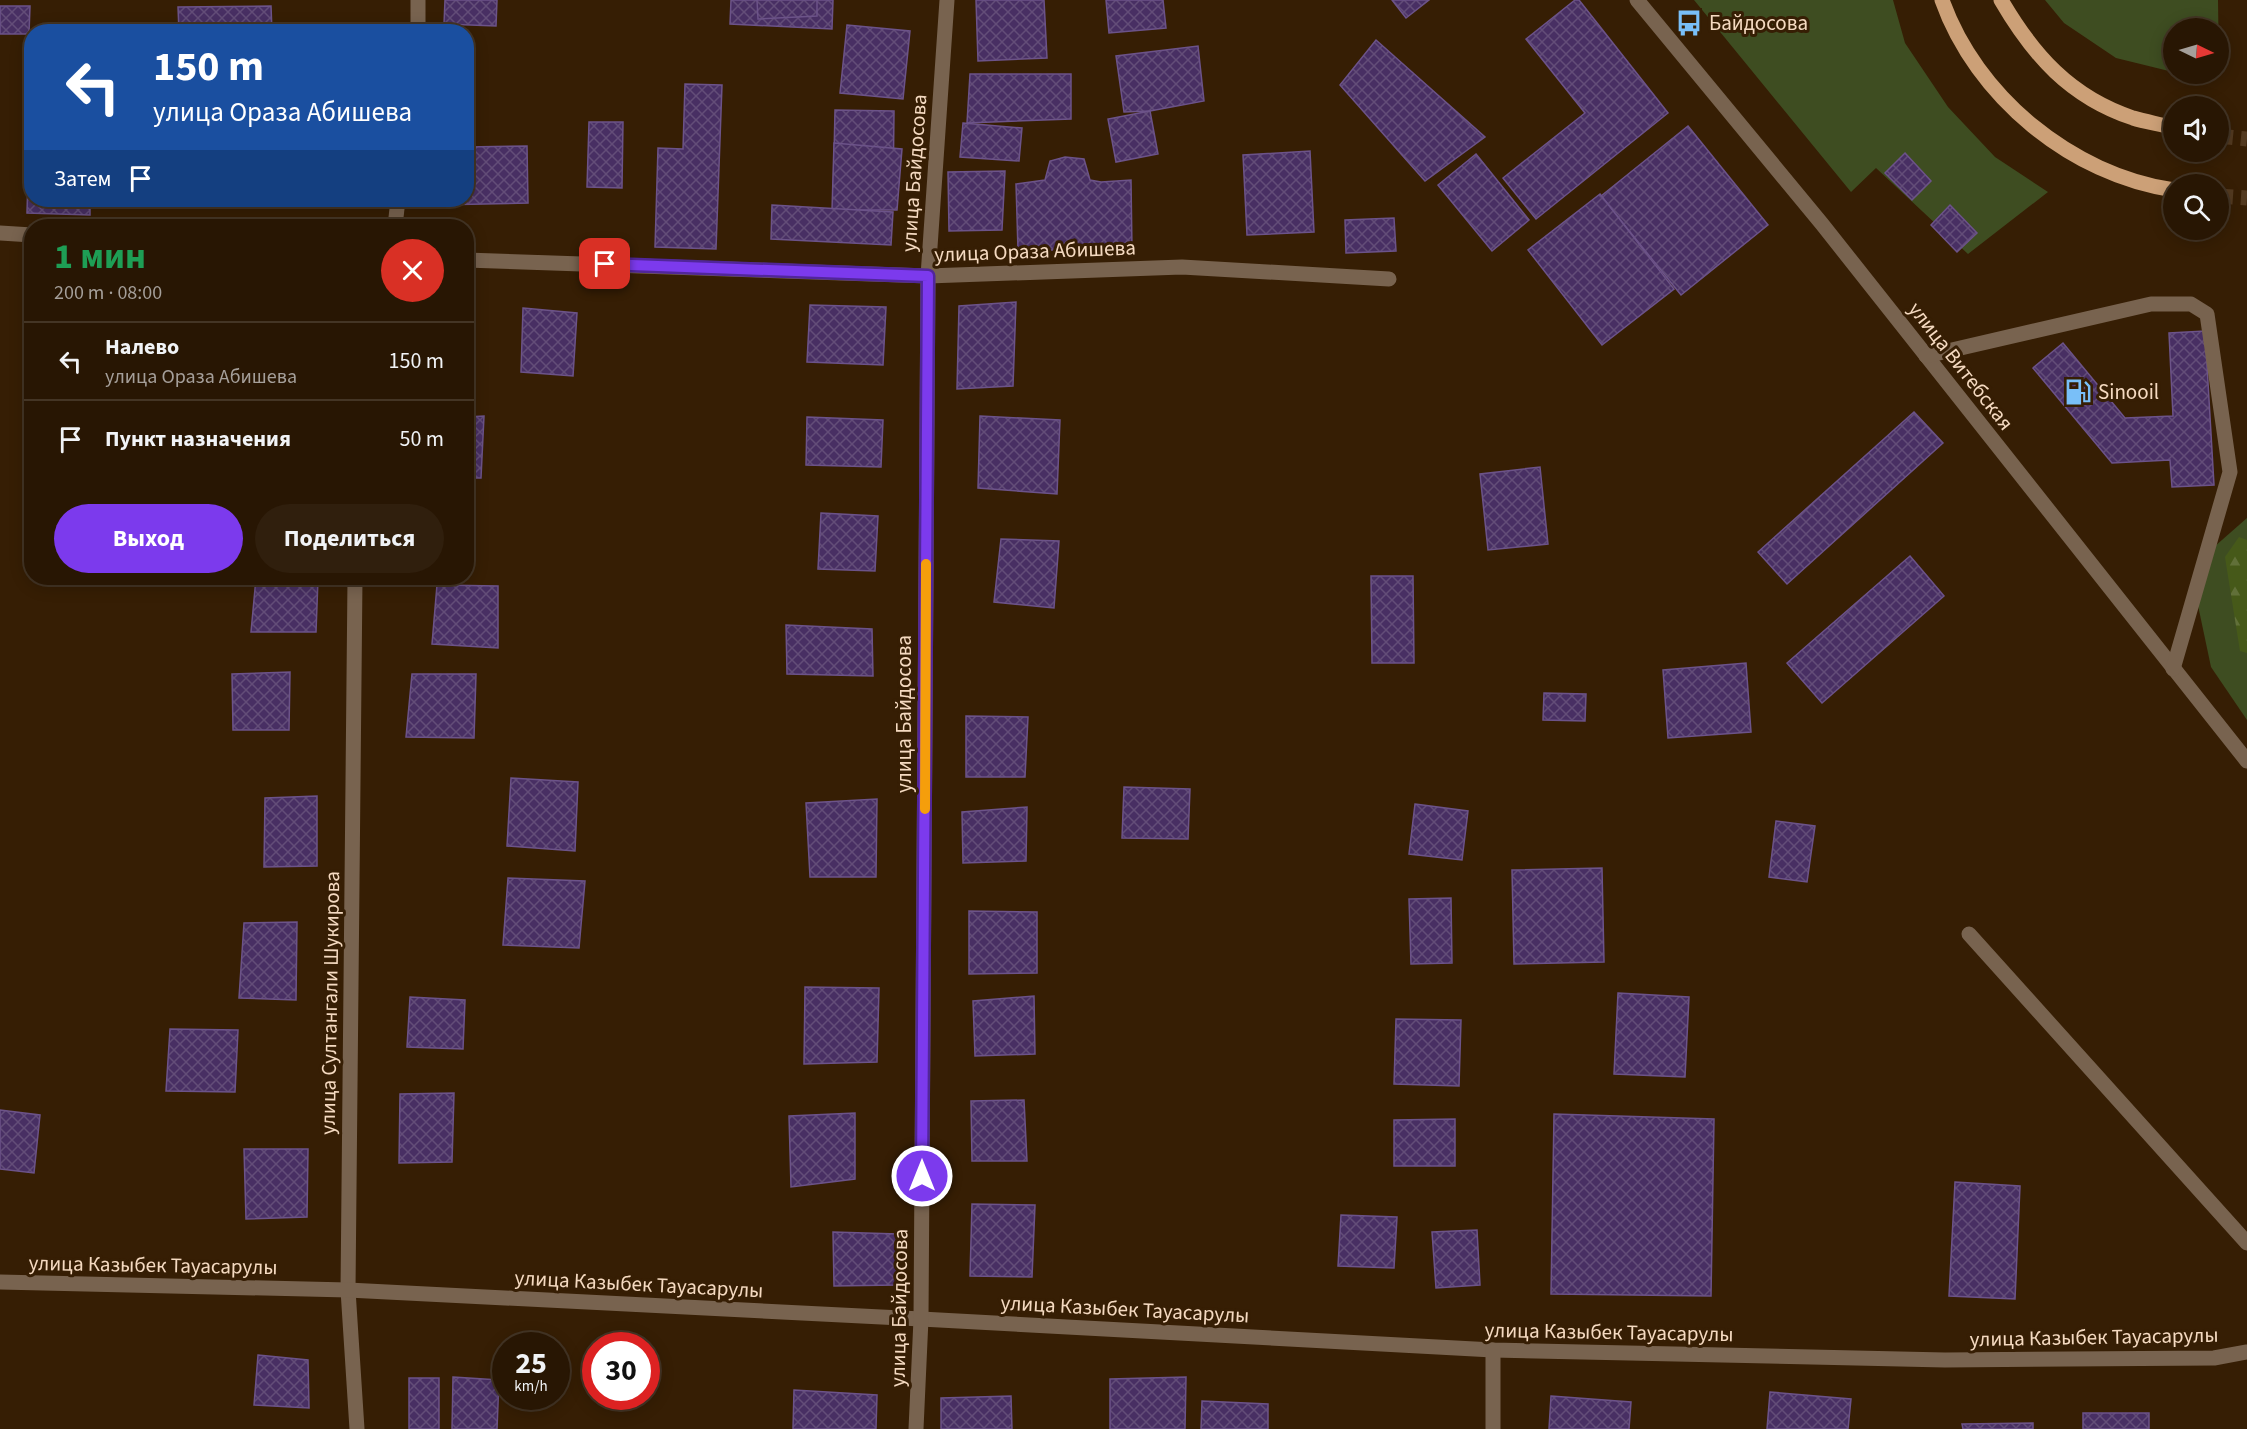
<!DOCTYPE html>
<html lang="ru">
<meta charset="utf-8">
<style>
:root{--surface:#281603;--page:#301f0d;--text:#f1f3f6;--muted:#a59f9a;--line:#443525;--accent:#7c3aed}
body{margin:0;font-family:"Source Sans 3",sans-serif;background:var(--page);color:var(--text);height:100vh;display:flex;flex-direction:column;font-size:22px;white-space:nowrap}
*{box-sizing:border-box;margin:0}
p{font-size:20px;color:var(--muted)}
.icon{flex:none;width:33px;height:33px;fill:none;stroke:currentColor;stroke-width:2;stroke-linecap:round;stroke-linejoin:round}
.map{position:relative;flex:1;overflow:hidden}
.panel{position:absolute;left:24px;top:219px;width:450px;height:366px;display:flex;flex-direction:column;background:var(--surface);border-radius:24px;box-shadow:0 3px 15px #0003,0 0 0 2px var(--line)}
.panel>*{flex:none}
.hud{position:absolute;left:24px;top:24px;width:450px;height:183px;border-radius:24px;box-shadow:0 3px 15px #0003,0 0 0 2px var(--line);background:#1a4fa0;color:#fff;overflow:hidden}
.needle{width:39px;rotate:95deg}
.fabs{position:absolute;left:2163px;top:18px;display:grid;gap:12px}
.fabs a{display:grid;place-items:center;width:66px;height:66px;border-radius:50%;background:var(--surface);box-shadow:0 3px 15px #0003,0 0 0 2px var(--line);font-size:30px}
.speed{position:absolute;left:492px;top:1332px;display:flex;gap:12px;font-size:30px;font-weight:700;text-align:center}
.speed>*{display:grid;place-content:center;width:78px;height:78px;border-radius:50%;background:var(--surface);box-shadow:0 3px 15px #0003,0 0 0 2px var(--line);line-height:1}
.speed small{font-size:15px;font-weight:400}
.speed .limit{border:9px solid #d22;background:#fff;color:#111}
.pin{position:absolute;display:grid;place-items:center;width:51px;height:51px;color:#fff;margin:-26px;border-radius:12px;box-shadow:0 3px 9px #0006}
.me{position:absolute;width:66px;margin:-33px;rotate:0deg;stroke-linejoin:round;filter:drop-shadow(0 0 4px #0008)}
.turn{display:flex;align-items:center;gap:21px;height:126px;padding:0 30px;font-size:27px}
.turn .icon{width:78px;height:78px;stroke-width:2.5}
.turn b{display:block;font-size:42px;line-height:51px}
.then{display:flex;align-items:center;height:57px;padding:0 30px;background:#0003;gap:12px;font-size:22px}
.round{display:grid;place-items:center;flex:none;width:63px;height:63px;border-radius:32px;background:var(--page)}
.overview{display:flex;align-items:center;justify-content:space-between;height:102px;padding:0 30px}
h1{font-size:36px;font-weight:700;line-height:45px;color:#1e9e55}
.cta{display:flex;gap:12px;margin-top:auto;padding:12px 30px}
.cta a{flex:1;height:69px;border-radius:36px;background:var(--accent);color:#fff;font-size:24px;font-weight:700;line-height:69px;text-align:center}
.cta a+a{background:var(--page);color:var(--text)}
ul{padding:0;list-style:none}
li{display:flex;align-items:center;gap:18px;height:78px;padding:0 30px;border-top:2px solid var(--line)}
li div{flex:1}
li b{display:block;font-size:22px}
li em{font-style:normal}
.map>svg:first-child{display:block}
.green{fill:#3e4d21}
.forest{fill:url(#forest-firs)}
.building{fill:url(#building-cross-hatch);stroke:#6c5389;stroke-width:1.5}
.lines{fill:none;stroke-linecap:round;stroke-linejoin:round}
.major-tunnel{stroke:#533a20;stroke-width:15;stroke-dasharray:15 8;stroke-linecap:butt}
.minor{stroke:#78634f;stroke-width:15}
.major{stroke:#cca077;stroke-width:15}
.route-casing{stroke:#51269a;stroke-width:15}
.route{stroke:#7c3aed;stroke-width:10}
.slow{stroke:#f59e0b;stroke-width:10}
.labels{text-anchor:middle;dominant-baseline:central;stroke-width:6;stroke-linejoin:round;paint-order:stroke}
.poi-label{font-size:21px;fill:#f5dac1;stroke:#361e04;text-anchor:start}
.street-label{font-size:21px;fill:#f5dac1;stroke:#361e04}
</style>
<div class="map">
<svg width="2247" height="1429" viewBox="0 0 2247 1429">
<defs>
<pattern id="forest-firs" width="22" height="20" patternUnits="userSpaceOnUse" patternTransform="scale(1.5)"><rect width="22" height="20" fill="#465919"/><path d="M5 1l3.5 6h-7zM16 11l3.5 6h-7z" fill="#617039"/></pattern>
<pattern id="building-cross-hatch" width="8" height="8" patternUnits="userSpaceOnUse" patternTransform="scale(1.5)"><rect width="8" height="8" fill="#482f63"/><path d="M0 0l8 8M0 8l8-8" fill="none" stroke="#634d78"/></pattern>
</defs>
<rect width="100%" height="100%" fill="#361e04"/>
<g class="green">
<path d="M1694,0H1893L1905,43L1948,107L1995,157L2048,192L1968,254L1876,168L1851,192Z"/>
<path d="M2045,0H2218L2219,67L2218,28H2174L2173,72L2116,58L2064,23Z"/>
<path d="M2247,518V720L2211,667L2196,596L2214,547Z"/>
</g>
<path class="forest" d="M2239,537L2247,540V653L2240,651L2225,557Z"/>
<g class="building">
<path d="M445,0H497L496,26L444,24Z"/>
<path d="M731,0H833L832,29L730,24Z"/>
<path d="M757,0H817V16L758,19Z"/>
<path d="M976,0H1044L1047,58L978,61Z"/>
<path d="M1106,0H1163L1166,28L1109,33Z"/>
<path d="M1392,0H1429L1406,18Z"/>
<path d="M1575,0H1579L1668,113L1536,219L1503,178L1585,113L1526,39Z"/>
<path d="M0,6H30L29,34H0Z"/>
<path d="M271,6L272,32H179L178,7Z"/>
<path d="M847,25L910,31L903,99L840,93Z"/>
<path d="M1376,40L1485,137L1425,181L1340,85Z"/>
<path d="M1198,46L1204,101L1150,111L1124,112L1116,56Z"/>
<path d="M31,67L32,200H90V215L27,213Z"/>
<path d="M970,74H1071V119L967,123Z"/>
<path d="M685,84L722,85L716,249L655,247L658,148L683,149Z"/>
<path d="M835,110L894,111L893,203L833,202Z"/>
<path d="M1150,111L1158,154L1116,162L1108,119Z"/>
<path d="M589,122H623L622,188L587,187Z"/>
<path d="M963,123L1022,128L1019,161L960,157Z"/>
<path d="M1688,126L1768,225L1681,295L1601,196Z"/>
<path d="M834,143L902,149L897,210H832Z"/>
<path d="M527,146L528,203L434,205V200H466V147Z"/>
<path d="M1310,151L1314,232L1247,235L1243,155Z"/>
<path d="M1905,153L1931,181L1912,200L1885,173Z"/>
<path d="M1476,154L1529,220L1492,251L1438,185Z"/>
<path d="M1065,157L1084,159L1090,180L1101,182L1131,180L1132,250H1018L1016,184L1045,180L1050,161Z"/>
<path d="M1005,171L1002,230L949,231L948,172Z"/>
<path d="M1600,194L1674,289L1602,345L1528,250Z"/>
<path d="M772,205L893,212L891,245L771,239Z"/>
<path d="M1950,205L1977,233L1957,252L1931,225Z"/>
<path d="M1394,218L1396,251L1346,253L1345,220Z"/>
<path d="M1016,302L1013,386L957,389L959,306Z"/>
<path d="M810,305L886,307L883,365L807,362Z"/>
<path d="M523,308L577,313L573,376L521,372Z"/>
<path d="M2205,331L2214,485L2172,487L2170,460L2112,463L2033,368L2063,343L2125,418L2173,416L2169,333Z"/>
<path d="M1914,412L1943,443L1787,584L1758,552Z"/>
<path d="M484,416L481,478H466V417Z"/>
<path d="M980,416L1060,420L1057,494L978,488Z"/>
<path d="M807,417L883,420L881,467L806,465Z"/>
<path d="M1540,467L1548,544L1488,550L1480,474Z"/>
<path d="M466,506H473L474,564H466Z"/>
<path d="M821,513L878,516L875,571L818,569Z"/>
<path d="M1001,539L1059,541L1054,608L994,602Z"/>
<path d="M1910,556L1944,596L1822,703L1787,663Z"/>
<path d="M1371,576H1413L1414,663H1372Z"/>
<path d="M256,578L318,579L316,632H251Z"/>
<path d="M437,585L498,586V648L432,644Z"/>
<path d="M786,625L872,629L873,676L787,674Z"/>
<path d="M1746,663L1751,732L1668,738L1663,670Z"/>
<path d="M290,672L289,730H233L232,674Z"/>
<path d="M412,674H476L474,738L406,737Z"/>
<path d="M1544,693L1586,694L1585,721L1543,720Z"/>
<path d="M966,716L1028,717L1025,777H966Z"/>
<path d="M511,778L578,782L575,851L507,846Z"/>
<path d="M1124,787L1190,789L1188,839L1122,838Z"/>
<path d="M317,796V866L264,867L265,798Z"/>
<path d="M877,799L876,877H810L806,803Z"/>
<path d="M1415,804L1468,811L1462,860L1409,854Z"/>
<path d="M1027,807L1026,861L963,863L962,812Z"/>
<path d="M1776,821L1815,826L1807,882L1769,877Z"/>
<path d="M1602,868L1604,962L1514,964L1512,870Z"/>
<path d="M508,878L585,881L579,948L503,945Z"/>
<path d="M1451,898L1452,963L1411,964L1409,899Z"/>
<path d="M969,911L1037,912V973L969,974Z"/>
<path d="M297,922L296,1000L239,998L244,923Z"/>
<path d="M805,987L879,988L877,1062L804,1064Z"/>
<path d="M1618,993L1689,997L1685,1077L1614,1074Z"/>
<path d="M1034,996L1035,1054L975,1056L973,1001Z"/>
<path d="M410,997L465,1000L463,1049L407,1047Z"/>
<path d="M1396,1019L1461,1020L1459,1086L1394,1084Z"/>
<path d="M170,1029L238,1030L235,1092L166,1091Z"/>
<path d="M454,1093L452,1162L399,1163L400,1094Z"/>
<path d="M1024,1100L1027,1161H972L971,1101Z"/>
<path d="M0,1110L40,1115L34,1173L0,1169Z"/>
<path d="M855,1113V1179L791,1187L789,1116Z"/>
<path d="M1554,1114L1714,1119L1711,1296L1551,1294Z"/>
<path d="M1455,1119V1166H1394V1120Z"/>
<path d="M244,1149H308L307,1217L246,1219Z"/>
<path d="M1955,1182L2020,1186L2015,1299L1949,1296Z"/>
<path d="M972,1204L1035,1205L1032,1277L970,1276Z"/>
<path d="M1341,1215L1397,1217L1394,1268L1338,1266Z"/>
<path d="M1477,1230L1480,1285L1436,1288L1432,1232Z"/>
<path d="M833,1232L898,1234L896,1285L834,1286Z"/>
<path d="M258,1355L308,1360L309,1408L254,1405Z"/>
<path d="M453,1377L499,1380L497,1429H452Z"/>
<path d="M1186,1377L1185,1429H1110V1379Z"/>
<rect x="409" y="1378" width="30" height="51"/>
<path d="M794,1390L877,1395L876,1429H793Z"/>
<path d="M1770,1392L1851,1399L1848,1429H1767Z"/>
<path d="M1011,1396L1012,1429H941V1398Z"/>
<path d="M1551,1396L1631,1402L1629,1429H1549Z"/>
<path d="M1202,1401L1268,1404V1429H1201Z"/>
<rect x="2083" y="1413" width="66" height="16"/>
<path d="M2033,1423V1429H1963L1962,1424Z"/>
</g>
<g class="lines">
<g class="major-tunnel">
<path d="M2218,136L2247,139"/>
<path d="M2218,196L2247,198"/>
</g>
<g class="minor">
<path d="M1637,0L1822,224L2247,761"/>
<path d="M418,32V0"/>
<path d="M395,226L398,200"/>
<path d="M0,233L32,235"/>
<path d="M466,260L928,276L1182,267L1389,279"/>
<path d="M1926,356L2151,304H2191L2207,314L2230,472L2173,669"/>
<path d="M355,578L348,1290L357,1429"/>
<path d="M1969,934L2247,1243"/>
<path d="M0,1282L348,1290L921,1319L1493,1350L1945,1360L2214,1358L2247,1352"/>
<path d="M916,1429L921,1319L928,276L947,0"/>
<path d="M1493,1429V1350"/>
</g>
<g class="major">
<path d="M1942,0C1976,96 2071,175 2174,190"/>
<path d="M2001,0C2033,55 2070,97 2133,118C2146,122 2160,124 2174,128"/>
</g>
</g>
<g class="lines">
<g class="route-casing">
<path id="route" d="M605,264L928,276L922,1176"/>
</g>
<use href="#route" class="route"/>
<path class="slow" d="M925,809L926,564"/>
</g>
<defs>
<g id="bus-bare" transform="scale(2.07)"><path d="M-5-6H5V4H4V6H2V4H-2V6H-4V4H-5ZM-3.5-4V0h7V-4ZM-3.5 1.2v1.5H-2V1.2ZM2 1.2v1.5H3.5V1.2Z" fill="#79bff8" stroke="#361e04" stroke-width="2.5" paint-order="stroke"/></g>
<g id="fuel-bare" transform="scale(2.07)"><path d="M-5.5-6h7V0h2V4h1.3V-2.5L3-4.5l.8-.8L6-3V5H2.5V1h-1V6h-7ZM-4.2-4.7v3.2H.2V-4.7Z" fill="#79bff8" stroke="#361e04" stroke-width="2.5" paint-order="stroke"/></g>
</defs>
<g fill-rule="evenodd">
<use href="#bus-bare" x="1689" y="23"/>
<use href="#fuel-bare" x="2078" y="392"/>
</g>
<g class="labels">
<g class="poi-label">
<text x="1709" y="23">Байдосова</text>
<text x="2098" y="392">Sinooil</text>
</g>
<g class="street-label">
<text transform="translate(914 173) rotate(-86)">улица Байдосова</text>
<text transform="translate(1035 251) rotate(-2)">улица Ораза Абишева</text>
<text transform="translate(1961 366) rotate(52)">улица Витебская</text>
<text transform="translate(904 714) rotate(-90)">улица Байдосова</text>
<text transform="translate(330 1003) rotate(-89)">улица Султангали Шукирова</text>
<text transform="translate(153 1265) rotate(1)">улица Казыбек Тауасарулы</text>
<text transform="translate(639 1284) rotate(3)">улица Казыбек Тауасарулы</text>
<text transform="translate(899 1308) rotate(-89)">улица Байдосова</text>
<text transform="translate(1125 1309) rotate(3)">улица Казыбек Тауасарулы</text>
<text transform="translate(1609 1332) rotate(1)">улица Казыбек Тауасарулы</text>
<text transform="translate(2094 1337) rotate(-1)">улица Казыбек Тауасарулы</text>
</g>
</g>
</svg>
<div class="fabs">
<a><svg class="needle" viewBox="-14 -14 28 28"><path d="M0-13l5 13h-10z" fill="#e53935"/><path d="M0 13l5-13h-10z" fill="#a59f9a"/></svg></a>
<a><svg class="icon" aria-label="sound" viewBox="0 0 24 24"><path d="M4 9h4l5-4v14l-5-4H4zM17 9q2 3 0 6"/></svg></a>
<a><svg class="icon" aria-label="search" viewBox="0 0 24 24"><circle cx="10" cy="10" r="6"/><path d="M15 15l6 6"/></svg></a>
</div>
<div class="speed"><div>25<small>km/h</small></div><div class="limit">30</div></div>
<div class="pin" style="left:605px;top:264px;background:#d93025"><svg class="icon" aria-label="arrive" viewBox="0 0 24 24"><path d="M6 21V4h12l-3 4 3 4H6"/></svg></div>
<svg class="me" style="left:922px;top:1176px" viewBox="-20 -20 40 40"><circle r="17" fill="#7c3aed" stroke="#fff" stroke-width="3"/><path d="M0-11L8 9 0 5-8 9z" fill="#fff"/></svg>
<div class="hud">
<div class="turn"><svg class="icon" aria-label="left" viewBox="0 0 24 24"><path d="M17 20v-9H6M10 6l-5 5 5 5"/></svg><div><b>150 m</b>улица Ораза Абишева</div></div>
<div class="then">Затем<svg class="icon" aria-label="arrive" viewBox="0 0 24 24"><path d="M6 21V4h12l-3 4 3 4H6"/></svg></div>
</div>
<section class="panel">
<div class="overview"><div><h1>1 мин</h1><p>200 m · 08:00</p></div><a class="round" style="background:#d93025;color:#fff"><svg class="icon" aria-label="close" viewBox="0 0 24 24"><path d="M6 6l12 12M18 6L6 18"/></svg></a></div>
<ul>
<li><svg class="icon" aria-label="left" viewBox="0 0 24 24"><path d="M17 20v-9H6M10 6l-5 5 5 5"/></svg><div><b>Налево</b><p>улица Ораза Абишева</p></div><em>150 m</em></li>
<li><svg class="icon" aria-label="arrive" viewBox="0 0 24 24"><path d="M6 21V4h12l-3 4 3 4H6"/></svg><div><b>Пункт назначения</b></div><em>50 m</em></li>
</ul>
<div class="cta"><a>Выход</a><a>Поделиться</a></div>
</section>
</div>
